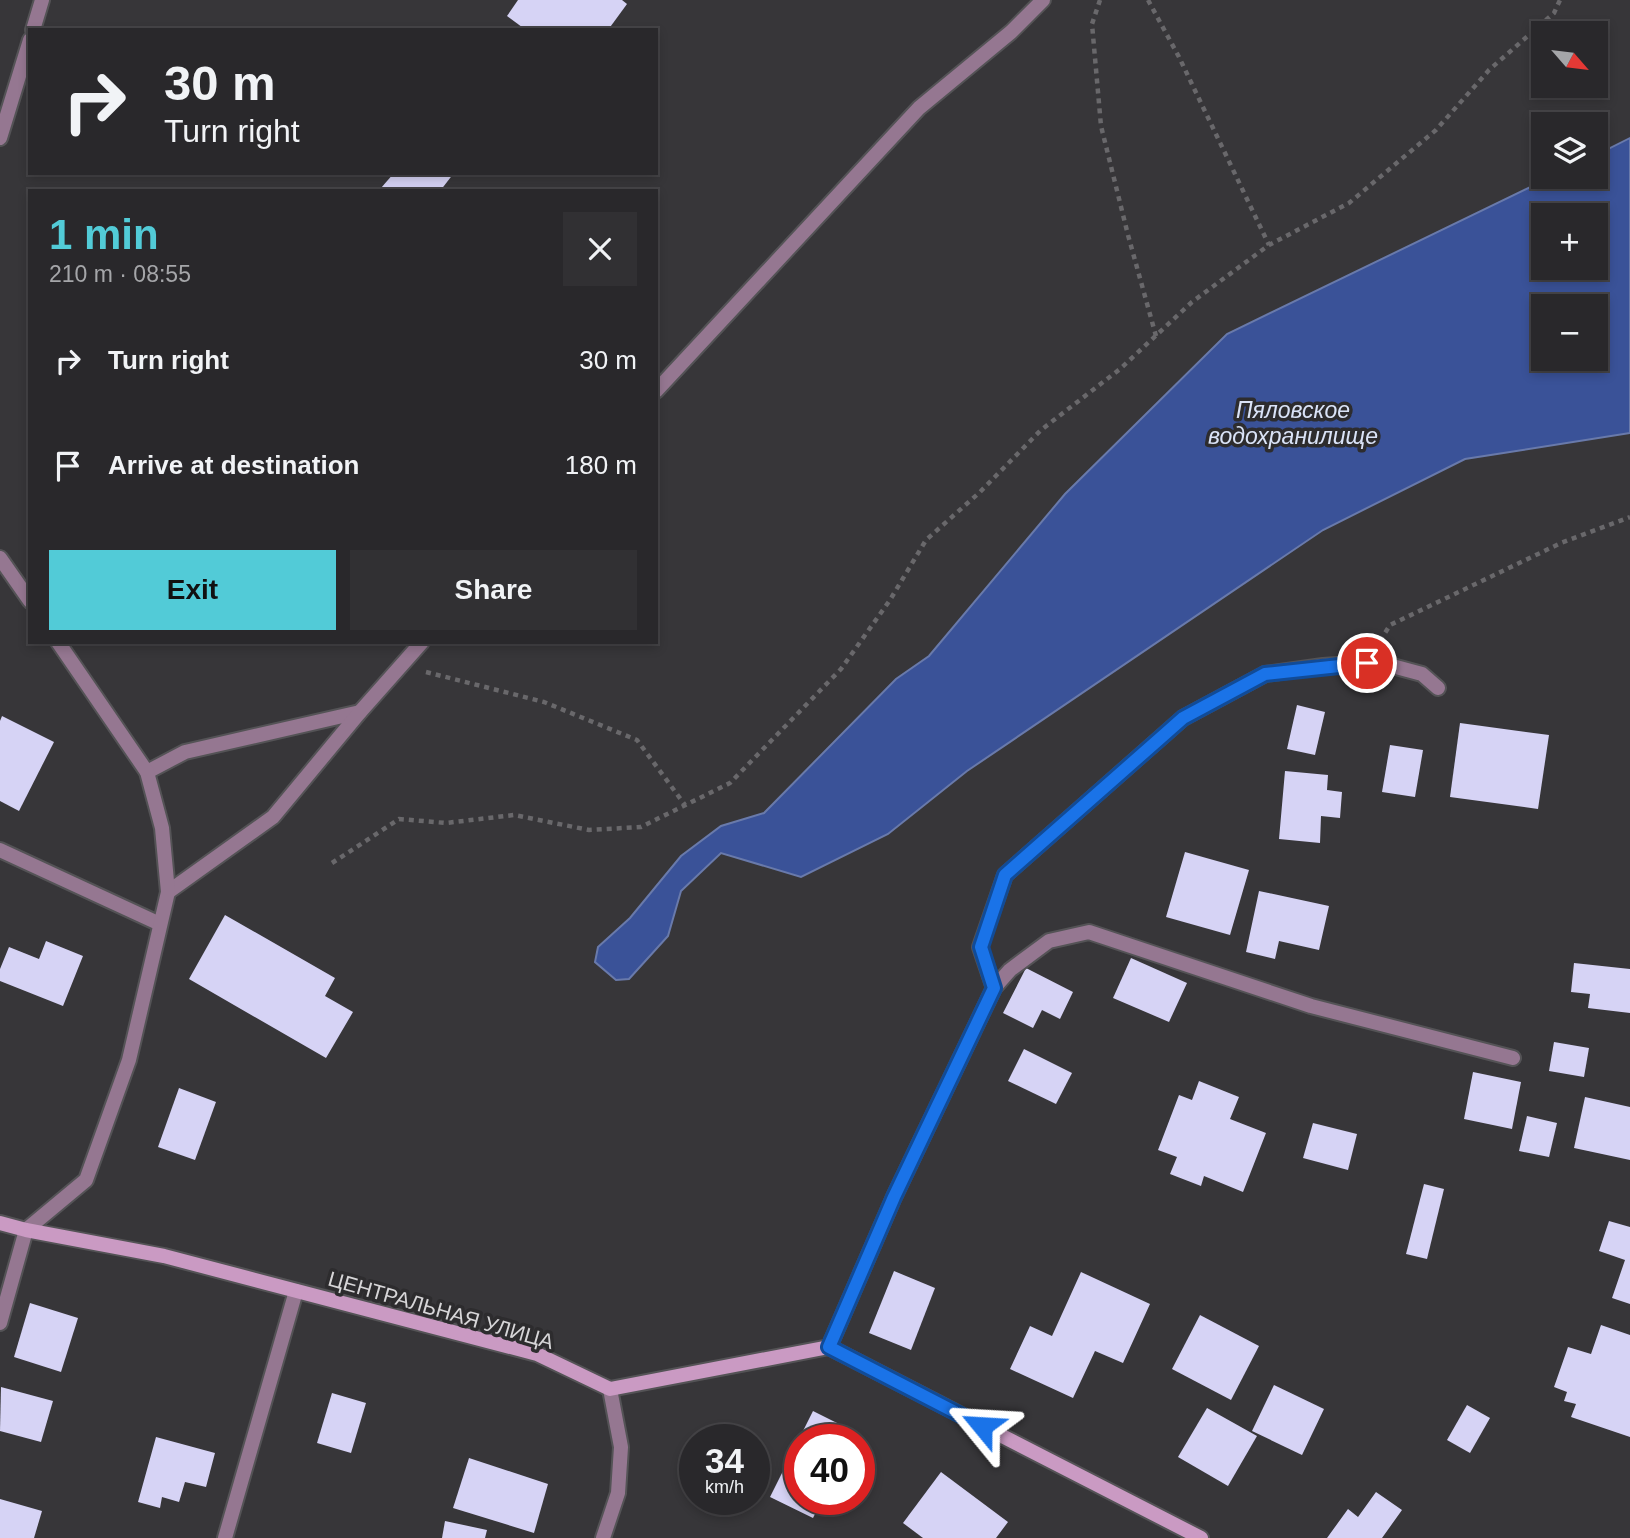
<!DOCTYPE html>
<meta charset="utf-8">
<style>
:root{--surface:#29282b;--page:#313033;--text:#f1f3f6;--muted:#a5a6a9;--line:#454447;--accent:#52cbd7}
body{margin:0;font-family:Arial,sans-serif;background:var(--page);color:var(--text);height:100vh;display:flex;flex-direction:column;font-size:26px;white-space:nowrap}
*{box-sizing:border-box;margin:0}
p{font-size:23px;color:var(--muted)}
.icon{flex:none;width:38px;height:38px;fill:none;stroke:currentColor;stroke-width:2;stroke-linecap:round;stroke-linejoin:round}
.map{position:relative;flex:1;overflow:hidden}
.side{position:absolute;left:28px;top:189px;width:630px;height:455px;display:flex;flex-direction:column;background:var(--surface);border-radius:0px;box-shadow:0 4px 10px #0003,0 0 0 2px var(--line)}
.side>*{flex:none}
.guide{position:absolute;left:28px;top:28px;width:630px;height:147px;border-radius:0px;box-shadow:0 4px 10px #0003,0 0 0 2px var(--line);background:#29282b;color:var(--text);overflow:hidden}
.needle{width:46px;rotate:118deg}
.controls{position:absolute;left:1531px;top:21px;display:grid;gap:14px}
.controls a{display:grid;place-items:center;width:77px;height:77px;border-radius:0px;background:var(--surface);box-shadow:0 4px 10px #0003,0 0 0 2px var(--line);font-size:35px}
.speed{position:absolute;left:679px;top:1424px;display:flex;gap:14px;font-size:35px;font-weight:700;text-align:center}
.speed>*{display:grid;place-content:center;width:91px;height:91px;border-radius:50%;background:var(--surface);box-shadow:0 4px 10px #0003,0 0 0 2px var(--line);line-height:1}
.speed small{font-size:18px;font-weight:400}
.speed .limit{border:10px solid #d22;background:#fff;color:#111}
.pin{position:absolute;display:grid;place-items:center;width:60px;height:60px;color:#fff;margin:-30px;border:4px solid #fff;border-radius:50%;box-shadow:0 2px 7px #0007}
.me{position:absolute;width:77px;margin:-38px;rotate:297deg;stroke-linejoin:round;filter:drop-shadow(0 0 5px #0008)}
.turn{display:flex;align-items:center;gap:24px;height:147px;padding:0 21px;font-size:32px}
.turn .icon{width:91px;height:91px;stroke-width:2.5}
.turn b{display:block;font-size:49px;line-height:60px}
.round{display:grid;place-items:center;flex:none;width:74px;height:74px;border-radius:0px;background:var(--page)}
.head{display:flex;align-items:center;justify-content:space-between;height:119px;padding:0 21px}
h1{font-size:42px;font-weight:600;line-height:52px;color:var(--accent)}
.button{display:flex;gap:14px;margin-top:auto;padding:14px 21px}
.button a{flex:1;height:80px;border-radius:0px;background:var(--accent);color:#111;font-size:28px;font-weight:600;line-height:80px;text-align:center}
.button a+a{background:var(--page);color:var(--text)}
ul{padding:0;list-style:none}
li{display:flex;align-items:center;gap:21px;height:105px;padding:0 21px}
li div{flex:1}
li b{display:block;font-size:26px}
li em{font-style:normal}
.map>svg:first-child{display:block}
.water{fill:#3a5298;stroke:#697aab;stroke-width:2;fill-rule:evenodd}
.building{fill:#d6d3f5}
.lines{fill:none;stroke-linecap:round;stroke-linejoin:round}
.lane-casing{stroke:#545356;stroke-width:18}
.secondary-casing{stroke:#545356;stroke-width:18}
.path{stroke:#69686b;stroke-width:4.5;stroke-dasharray:5 5;stroke-linecap:butt}
.lane{stroke:#957791;stroke-width:14}
.secondary{stroke:#ca9ac3;stroke-width:14}
.route-casing{stroke:#114b97;stroke-width:18}
.route{stroke:#1a73e8;stroke-width:12}
.labels{text-anchor:middle;dominant-baseline:central;stroke-width:7;stroke-linejoin:round;paint-order:stroke}
.street-label{font-size:21px;fill:#d7d6d8;stroke:#2d2c2e}
.water-label{font-size:23px;font-style:italic;fill:#dae3f7;stroke:#2d2c2e}
</style>
<div class="map">
<svg width="1630" height="1538" viewBox="0 0 1630 1538">
<rect width="100%" height="100%" fill="#373639"/>
<path class="water" d="M1630,138V433L1465,459L1323,530L967,771L888,834L801,877L721,853L681,891L668,936L629,979L616,980L595,962L598,947L630,918L681,856L721,826L764,813L896,679L929,656L1065,494L1227,334L1551,177H1596V155ZM1544,215H1596V268H1544ZM1544,306H1596V359H1544Z"/>
<g class="building">
<path d="M518,0H622L627,4L608,30H526L507,16Z"/>
<path d="M394,173H454L440,191H384L381,188Z"/>
<path d="M1297,705L1325,712L1315,755L1287,749Z"/>
<path d="M2,716L54,742L19,811L0,801V721Z"/>
<path d="M1460,723L1549,735L1538,809L1450,797Z"/>
<path d="M1390,745L1423,750L1415,797L1382,792Z"/>
<path d="M1285,771L1328,775L1327,790L1342,792L1340,818L1321,816L1320,843L1279,839Z"/>
<path d="M1185,852L1249,870L1230,935L1166,917Z"/>
<path d="M1259,891L1329,906L1319,950L1279,941L1275,959L1246,952Z"/>
<path d="M225,915L335,978L325,996L353,1012L326,1058L189,979Z"/>
<path d="M46,941L83,956L63,1006L0,981V969L9,947L39,959Z"/>
<path d="M1131,958L1187,983L1169,1022L1113,998Z"/>
<path d="M1574,963L1630,969V1013L1588,1008L1590,994L1571,992Z"/>
<path d="M1026,968L1073,992L1060,1019L1042,1010L1033,1028L1003,1013Z"/>
<path d="M1554,1042L1589,1048L1584,1077L1549,1071Z"/>
<path d="M1024,1049L1072,1073L1056,1104L1008,1081Z"/>
<path d="M1473,1072L1521,1082L1512,1129L1464,1119Z"/>
<path d="M1199,1081L1239,1097L1230,1119L1266,1133L1243,1192L1204,1176L1201,1186L1170,1174L1177,1157L1158,1150L1179,1095L1192,1100Z"/>
<path d="M179,1088L216,1102L195,1160L158,1147Z"/>
<path d="M1585,1097L1630,1107V1160L1574,1148Z"/>
<path d="M1527,1116L1557,1123L1549,1157L1519,1151Z"/>
<path d="M1313,1123L1357,1134L1348,1170L1303,1158Z"/>
<path d="M1424,1184L1444,1189L1427,1259L1406,1254Z"/>
<path d="M1609,1221L1630,1227V1304L1612,1298L1625,1260L1599,1251Z"/>
<path d="M894,1271L935,1288L911,1350L869,1333Z"/>
<path d="M1081,1272L1150,1304L1123,1363L1095,1351L1073,1398L1010,1369L1030,1326L1052,1336Z"/>
<path d="M30,1303L78,1318L61,1372L14,1357Z"/>
<path d="M1200,1315L1259,1346L1231,1400L1172,1369Z"/>
<path d="M1601,1325L1630,1335V1437L1571,1417L1576,1404L1564,1401L1567,1392L1554,1387L1568,1347L1591,1354Z"/>
<path d="M1274,1385L1324,1409L1302,1455L1252,1431Z"/>
<path d="M1,1387L53,1401L41,1442L0,1431Z"/>
<path d="M332,1393L366,1403L351,1453L317,1443Z"/>
<path d="M1467,1405L1490,1418L1470,1453L1447,1440Z"/>
<path d="M1207,1408L1257,1436L1228,1486L1178,1457Z"/>
<path d="M813,1411L855,1432L851,1440H800V1500H822L813,1518L770,1497Z"/>
<path d="M156,1437L215,1453L206,1487L185,1482L179,1502L162,1497L160,1508L138,1502Z"/>
<path d="M469,1458L548,1484L534,1533L453,1508Z"/>
<path d="M941,1472L1008,1522L996,1538H923L903,1523Z"/>
<path d="M1376,1492L1402,1510L1382,1538H1327L1348,1509L1358,1517Z"/>
<path d="M0,1499L42,1511L34,1538H0Z"/>
<path d="M445,1521L487,1530L485,1538H442Z"/>
</g>
<g class="lines">
<g class="lane-casing">
<g id="lane">
<path d="M33,30L42,0"/>
<path d="M0,138L30,40"/>
<path d="M656,391L919,108L1011,32L1043,0"/>
<path d="M0,558L30,601"/>
<path d="M147,772L185,752L360,712"/>
<path d="M0,850L160,924"/>
<path d="M168,892L273,817L360,712L422,642"/>
<path d="M994,988L980,947L1005,875L1183,718L1265,674L1323,666L1367,663L1396,667L1422,674L1438,688"/>
<path d="M0,1323L26,1230L86,1180L129,1060L168,892L162,828L147,772L58,642"/>
<path d="M829,1347L894,1197L994,988L1010,970L1049,941L1089,932L1311,1006L1513,1058"/>
<path d="M225,1538L296,1291"/>
<path d="M603,1538L618,1493L621,1447L610,1389"/>
</g>
</g>
<g class="secondary-casing">
<path id="secondary" d="M0,1223L26,1230L164,1256L537,1354L610,1389L829,1347L1201,1538"/>
</g>
<g class="path">
<path d="M1100,0L1092,24L1101,126L1128,235L1156,336"/>
<path d="M1148,0L1179,57L1269,245"/>
<path d="M1380,641L1390,625L1561,543L1630,517"/>
<path d="M426,672L544,702L637,740L685,805"/>
<path d="M332,863L399,819L446,823L514,815L589,830L641,827L730,783L841,669L890,600L926,540L980,492L1041,430L1120,369L1192,302L1269,245L1349,203L1436,130L1489,70L1554,13L1560,0"/>
</g>
<use href="#lane" class="lane"/>
<use href="#secondary" class="secondary"/>
</g>
<g class="lines">
<g class="route-casing">
<path id="route" d="M982,1426L829,1347L894,1197L994,988L981,947L1005,875L1165,734L1183,718L1265,674L1367,663"/>
</g>
<use href="#route" class="route"/>
</g>
<g class="labels">
<g class="street-label">
<text transform="translate(441 1310) rotate(16)">ЦЕНТРАЛЬНАЯ УЛИЦА</text>
</g>
<g class="water-label">
<text x="1293" y="410">Пяловское<tspan x="1293" dy="26">водохранилище</tspan></text>
</g>
</g>
</svg>
<div class="controls">
<a><svg class="needle" viewBox="-14 -14 28 28"><path d="M0-13l5 13h-10z" fill="#e53935"/><path d="M0 13l5-13h-10z" fill="#a5a6a9"/></svg></a>
<a><svg class="icon" aria-label="layers" viewBox="0 0 24 24"><path d="M12 4l9 5-9 5-9-5zM3 14l9 5 9-5"/></svg></a>
<a>+</a>
<a>−</a>
</div>
<div class="speed"><div>34<small>km/h</small></div><div class="limit">40</div></div>
<div class="pin" style="left:1367px;top:663px;background:#d93025"><svg class="icon" aria-label="arrive" viewBox="0 0 24 24"><path d="M6 21V4h12l-3 4 3 4H6"/></svg></div>
<svg class="me" style="left:982px;top:1426px" viewBox="-20 -20 40 40"><path d="M0-17L14 15 0 8-14 15z" fill="#1a73e8" stroke="#fff" stroke-width="4"/></svg>
<div class="guide">
<div class="turn"><svg class="icon" aria-label="right" viewBox="0 0 24 24"><path d="M7 20v-9h11M14 6l5 5-5 5"/></svg><div><b>30 m</b>Turn right</div></div>
</div>
<section class="side">
<div class="head"><div><h1>1 min</h1><p>210 m · 08:55</p></div><a class="round"><svg class="icon" aria-label="close" viewBox="0 0 24 24"><path d="M6 6l12 12M18 6L6 18"/></svg></a></div>
<ul>
<li><svg class="icon" aria-label="right" viewBox="0 0 24 24"><path d="M7 20v-9h11M14 6l5 5-5 5"/></svg><div><b>Turn right</b></div><em>30 m</em></li>
<li><svg class="icon" aria-label="arrive" viewBox="0 0 24 24"><path d="M6 21V4h12l-3 4 3 4H6"/></svg><div><b>Arrive at destination</b></div><em>180 m</em></li>
</ul>
<div class="button"><a>Exit</a><a>Share</a></div>
</section>
</div>
